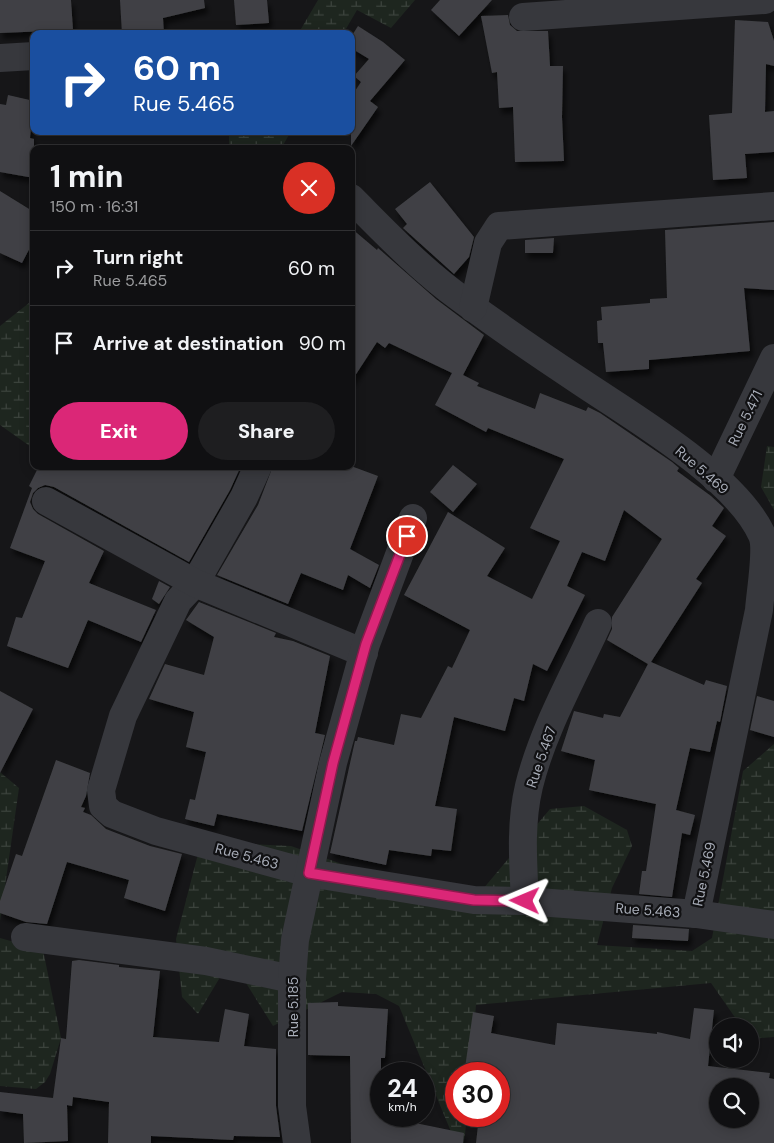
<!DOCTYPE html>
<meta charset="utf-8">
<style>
:root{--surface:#101012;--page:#1e1e20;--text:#f1f3f6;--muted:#9c9d9f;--line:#303032;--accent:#db2777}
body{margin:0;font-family:"DM Sans",sans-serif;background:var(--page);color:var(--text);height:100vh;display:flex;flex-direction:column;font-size:19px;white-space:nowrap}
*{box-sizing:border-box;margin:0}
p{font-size:16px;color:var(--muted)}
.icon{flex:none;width:28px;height:28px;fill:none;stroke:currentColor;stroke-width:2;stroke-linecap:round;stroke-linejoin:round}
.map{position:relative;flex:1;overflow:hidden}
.sheet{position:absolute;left:30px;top:145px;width:325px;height:325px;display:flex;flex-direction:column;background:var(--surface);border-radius:10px;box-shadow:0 2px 12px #0003,0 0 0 1px var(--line)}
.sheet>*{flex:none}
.banner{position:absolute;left:30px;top:30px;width:325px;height:105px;border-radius:10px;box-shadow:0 2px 12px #0003,0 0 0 1px var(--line);background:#1a4fa0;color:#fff;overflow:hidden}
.controls{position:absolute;left:709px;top:1018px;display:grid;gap:10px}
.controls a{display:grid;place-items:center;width:50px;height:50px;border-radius:50%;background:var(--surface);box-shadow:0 2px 12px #0003,0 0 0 1px var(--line);font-size:25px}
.speed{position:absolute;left:370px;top:1062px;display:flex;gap:10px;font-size:25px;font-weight:700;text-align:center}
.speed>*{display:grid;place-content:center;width:65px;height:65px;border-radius:50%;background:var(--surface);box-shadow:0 2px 12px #0003,0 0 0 1px var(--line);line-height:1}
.speed small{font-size:12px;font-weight:400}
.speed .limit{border:8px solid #d22;background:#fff;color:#111}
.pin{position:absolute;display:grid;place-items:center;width:42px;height:42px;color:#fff;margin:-21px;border:2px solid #fff;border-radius:50%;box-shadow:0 1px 5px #0007}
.me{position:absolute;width:55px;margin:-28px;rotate:271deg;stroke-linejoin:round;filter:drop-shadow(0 0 4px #0008)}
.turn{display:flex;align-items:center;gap:18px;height:105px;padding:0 20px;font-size:22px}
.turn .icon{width:65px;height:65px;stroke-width:2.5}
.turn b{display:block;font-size:35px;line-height:42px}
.round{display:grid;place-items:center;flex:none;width:52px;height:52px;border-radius:26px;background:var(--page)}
.head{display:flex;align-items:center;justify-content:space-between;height:85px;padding:0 20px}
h1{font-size:30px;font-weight:800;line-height:38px}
.action{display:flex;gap:10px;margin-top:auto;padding:10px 20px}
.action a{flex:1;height:58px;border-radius:30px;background:var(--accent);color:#fff;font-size:20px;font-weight:800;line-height:58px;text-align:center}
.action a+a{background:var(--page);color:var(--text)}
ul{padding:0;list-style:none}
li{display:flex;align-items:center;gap:15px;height:75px;padding:0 20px;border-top:1px solid var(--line)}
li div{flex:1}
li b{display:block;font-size:19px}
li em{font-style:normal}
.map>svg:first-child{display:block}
.wetland{fill:url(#wetland-marsh)}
.building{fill:#404145;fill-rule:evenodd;filter:url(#shadow)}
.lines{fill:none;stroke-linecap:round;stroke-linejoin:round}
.minor{stroke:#37383d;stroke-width:28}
.route-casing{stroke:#8e194d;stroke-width:12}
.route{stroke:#db2777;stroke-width:9}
.labels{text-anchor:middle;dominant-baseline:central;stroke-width:4.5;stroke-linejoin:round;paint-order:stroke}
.street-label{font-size:14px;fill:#a8adb8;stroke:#111113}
</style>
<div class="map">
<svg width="774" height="1143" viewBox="0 0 774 1143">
<defs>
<pattern id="wetland-marsh" width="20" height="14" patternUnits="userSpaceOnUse" patternTransform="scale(1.25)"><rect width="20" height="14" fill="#1e261f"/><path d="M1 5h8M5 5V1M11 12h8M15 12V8" fill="none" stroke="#3c433d"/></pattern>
<filter id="shadow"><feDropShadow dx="3" dy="5.5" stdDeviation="2.5" flood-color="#0009"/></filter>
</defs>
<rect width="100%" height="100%" fill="#161618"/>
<g class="wetland">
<path d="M318,0H415L391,28L357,10L343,34H298Z"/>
<path d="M229,131H291L281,149H229Z"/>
<path d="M34,299V449L0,425V326Z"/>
<path d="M767,446L774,447V510L761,487Z"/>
<path d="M774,744V1037L751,1039L750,1026H741L711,983L476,1005L470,1074H456V1116H467L464,1143L454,1139L399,1006L376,994L342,992L273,1026L231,959L198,1014L182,997L176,939L199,850L208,842L291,846L467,908L550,809L584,806L627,830L632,846L612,888L597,945L692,951L712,938L743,771Z"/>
<path d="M0,772L19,788L0,921Z"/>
<path d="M0,938L43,950L61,1038L50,1074L45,1082L36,1089L0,1086Z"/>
</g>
<g class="building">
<path d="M0,0H71L73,30L0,33Z"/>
<path d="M120,0H204L205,8L163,18L164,34H122Z"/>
<path d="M234,0H267L269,23L236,25Z"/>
<path d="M440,0H492L459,36L431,10Z"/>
<path d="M508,15L510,25L517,31H548L550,66H563L562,117L564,161L515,162L513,107L499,108L497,72L492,73L481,16Z"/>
<path d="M735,20L768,22L774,41V66L766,64L765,112L774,111V152L745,154L747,178L713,180L709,115L732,113Z"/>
<path d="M358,26L383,42L405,60L370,101L378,107L351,146V88L355,91L361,82L354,76L369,59L351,48V37Z"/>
<path d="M8,95L34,101L30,138L34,139V178L0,172V104L6,105Z"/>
<path d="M430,182L474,237L469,257L454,274L403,228L407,224L395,209Z"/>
<path d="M0,191L34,212V240L22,263L0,253Z"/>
<path d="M774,222V290L744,288L750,351L649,360V369L606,372L603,343H598L597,321L602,320L601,307L650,303V299L667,298L665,230Z"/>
<path d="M351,228L377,250L378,248L436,299L484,335L463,375L479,383L477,386L535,409L540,393L586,411L588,407L600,413L672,462L679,468L677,471L711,496L724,508L712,526L726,536L696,579L702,583L651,662L704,685L706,680L727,686L720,722L717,721L710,752L690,748L676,810L695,815L690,835L682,833L672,897L639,894L642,871H646L656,804L589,790L595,760L561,751L574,711L603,718L604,714L620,717L648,664L607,640L612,629V617L662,539L624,510L605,561L582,552L567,586L585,595L547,671L533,664L524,701L514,698L505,731L454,717L435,806L457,809L451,851L432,849L431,856L389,850L386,865L330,853L355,741H357L358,737L394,745L401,714L421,718L448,666L452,668L470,630L404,595L448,512L505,548L487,576L532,599L560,541L530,528L564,459L488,428L486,432L435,405L452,373L389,343L385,348L377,342L351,382Z"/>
<path d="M554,238L553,253H525V240Z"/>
<path d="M453,465L477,484L453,512L430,492Z"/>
<path d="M39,466H241L230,490L189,562L54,487L45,485L38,488L33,493L30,502L33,509L38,514L104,551L89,583L156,610L141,642L88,620L68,668L7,646L16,617L22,618L45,561L10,548L32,488L29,486Z"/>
<path d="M273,466H351L378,476L350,549L379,565L370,588L348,575L343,590L301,573L288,604L217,575L258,505Z"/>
<path d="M159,581L170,587L159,604L152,599Z"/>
<path d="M199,602L276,633L274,637L293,641L330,656L315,733L325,735L302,831L217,814L214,826L185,819L190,799L195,800L206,752L186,747L194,712L149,699L165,664L204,675L214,637L186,620Z"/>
<path d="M0,691L33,709L0,773Z"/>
<path d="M757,696L774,701V737L750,730Z"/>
<path d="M56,760L90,773L86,796L81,807L85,808L83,812L91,815L106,829L150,846L182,854L165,911L124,898L129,880L67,862L47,924L26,922L0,913V901L16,854L22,856Z"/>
<path d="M633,925L689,929L688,941L632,938Z"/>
<path d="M79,960L119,965V967L160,971L153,1037L219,1042L225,1009L249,1014L244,1046L276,1049V1106L280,1137L234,1136L233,1140L151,1136V1143H108L109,1102L73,1097L72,1106L67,1105L68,1141L24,1143L23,1114L0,1111V1092L53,1098L61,1038L66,1039L72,961Z"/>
<path d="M338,1002V1006L388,1009L385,1058H381V1116L464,1133L463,1143H351L350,1056L308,1055V1003Z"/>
<path d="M694,1008L714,1010L708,1066L770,1073L769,1078L774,1079V1143H476L479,1116H499V1073L465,1068L473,1012L494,1016L491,1033L555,1045L557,1023L657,1034V1032L690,1039ZM718,1086H750V1119H718Z"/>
</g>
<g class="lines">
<g class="minor">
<path d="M523,17L765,0"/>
<path d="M0,58L34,56"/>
<path d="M351,198C386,233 420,269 460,298C499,327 540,355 581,382C633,417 736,477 762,535C768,548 760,594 759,610L696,914"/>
<path d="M473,308L488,243L499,226L774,206"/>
<path d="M258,466L244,497L195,583L178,601L123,716L101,790L103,806L112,814L156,831L309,873L474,900L525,901L696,914L774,925"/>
<path d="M716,479L774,358"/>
<path d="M46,501L195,583L364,653"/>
<path d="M525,901C523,862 520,824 529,786C543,729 574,676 598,623"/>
<path d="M25,937L206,961L292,979"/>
<path d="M297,1143L292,1106V979L295,940L333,763L366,644L413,518"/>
</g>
</g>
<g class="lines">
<g class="route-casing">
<path id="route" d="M407,536L366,644L333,763L309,873L474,900L525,901"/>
</g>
<use href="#route" class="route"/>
</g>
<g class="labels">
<g class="street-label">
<text transform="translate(745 418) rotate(-64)">Rue 5.471</text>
<text transform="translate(702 470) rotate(41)">Rue 5.469</text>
<text transform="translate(541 757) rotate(-71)">Rue 5.467</text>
<text transform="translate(247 856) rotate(15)">Rue 5.463</text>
<text transform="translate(704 874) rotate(-78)">Rue 5.469</text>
<text transform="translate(648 910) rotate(4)">Rue 5.463</text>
<text transform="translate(293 1007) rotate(-90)">Rue 5.185</text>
</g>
</g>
</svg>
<div class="controls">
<a><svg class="icon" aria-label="sound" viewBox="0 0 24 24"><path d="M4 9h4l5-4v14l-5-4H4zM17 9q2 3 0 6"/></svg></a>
<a><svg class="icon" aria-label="search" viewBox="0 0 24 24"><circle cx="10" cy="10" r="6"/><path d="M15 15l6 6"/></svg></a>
</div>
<div class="speed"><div>24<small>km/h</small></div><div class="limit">30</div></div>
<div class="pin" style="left:407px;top:536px;background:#d93025"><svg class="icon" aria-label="arrive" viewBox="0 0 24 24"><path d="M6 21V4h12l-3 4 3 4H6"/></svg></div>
<svg class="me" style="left:525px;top:901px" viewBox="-20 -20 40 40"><path d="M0-17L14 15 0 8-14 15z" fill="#db2777" stroke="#fff" stroke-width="4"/></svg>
<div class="banner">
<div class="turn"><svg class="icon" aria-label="right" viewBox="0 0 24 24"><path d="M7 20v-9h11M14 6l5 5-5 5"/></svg><div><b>60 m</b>Rue 5.465</div></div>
</div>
<section class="sheet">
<div class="head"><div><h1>1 min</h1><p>150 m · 16:31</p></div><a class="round" style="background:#d93025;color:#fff"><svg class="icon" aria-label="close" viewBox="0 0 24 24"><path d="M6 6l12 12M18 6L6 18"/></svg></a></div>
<ul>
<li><svg class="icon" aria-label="right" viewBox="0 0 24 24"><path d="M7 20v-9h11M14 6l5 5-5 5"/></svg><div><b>Turn right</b><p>Rue 5.465</p></div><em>60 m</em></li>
<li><svg class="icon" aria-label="arrive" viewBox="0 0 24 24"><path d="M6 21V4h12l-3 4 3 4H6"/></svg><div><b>Arrive at destination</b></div><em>90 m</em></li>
</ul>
<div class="action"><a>Exit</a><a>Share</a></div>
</section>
</div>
